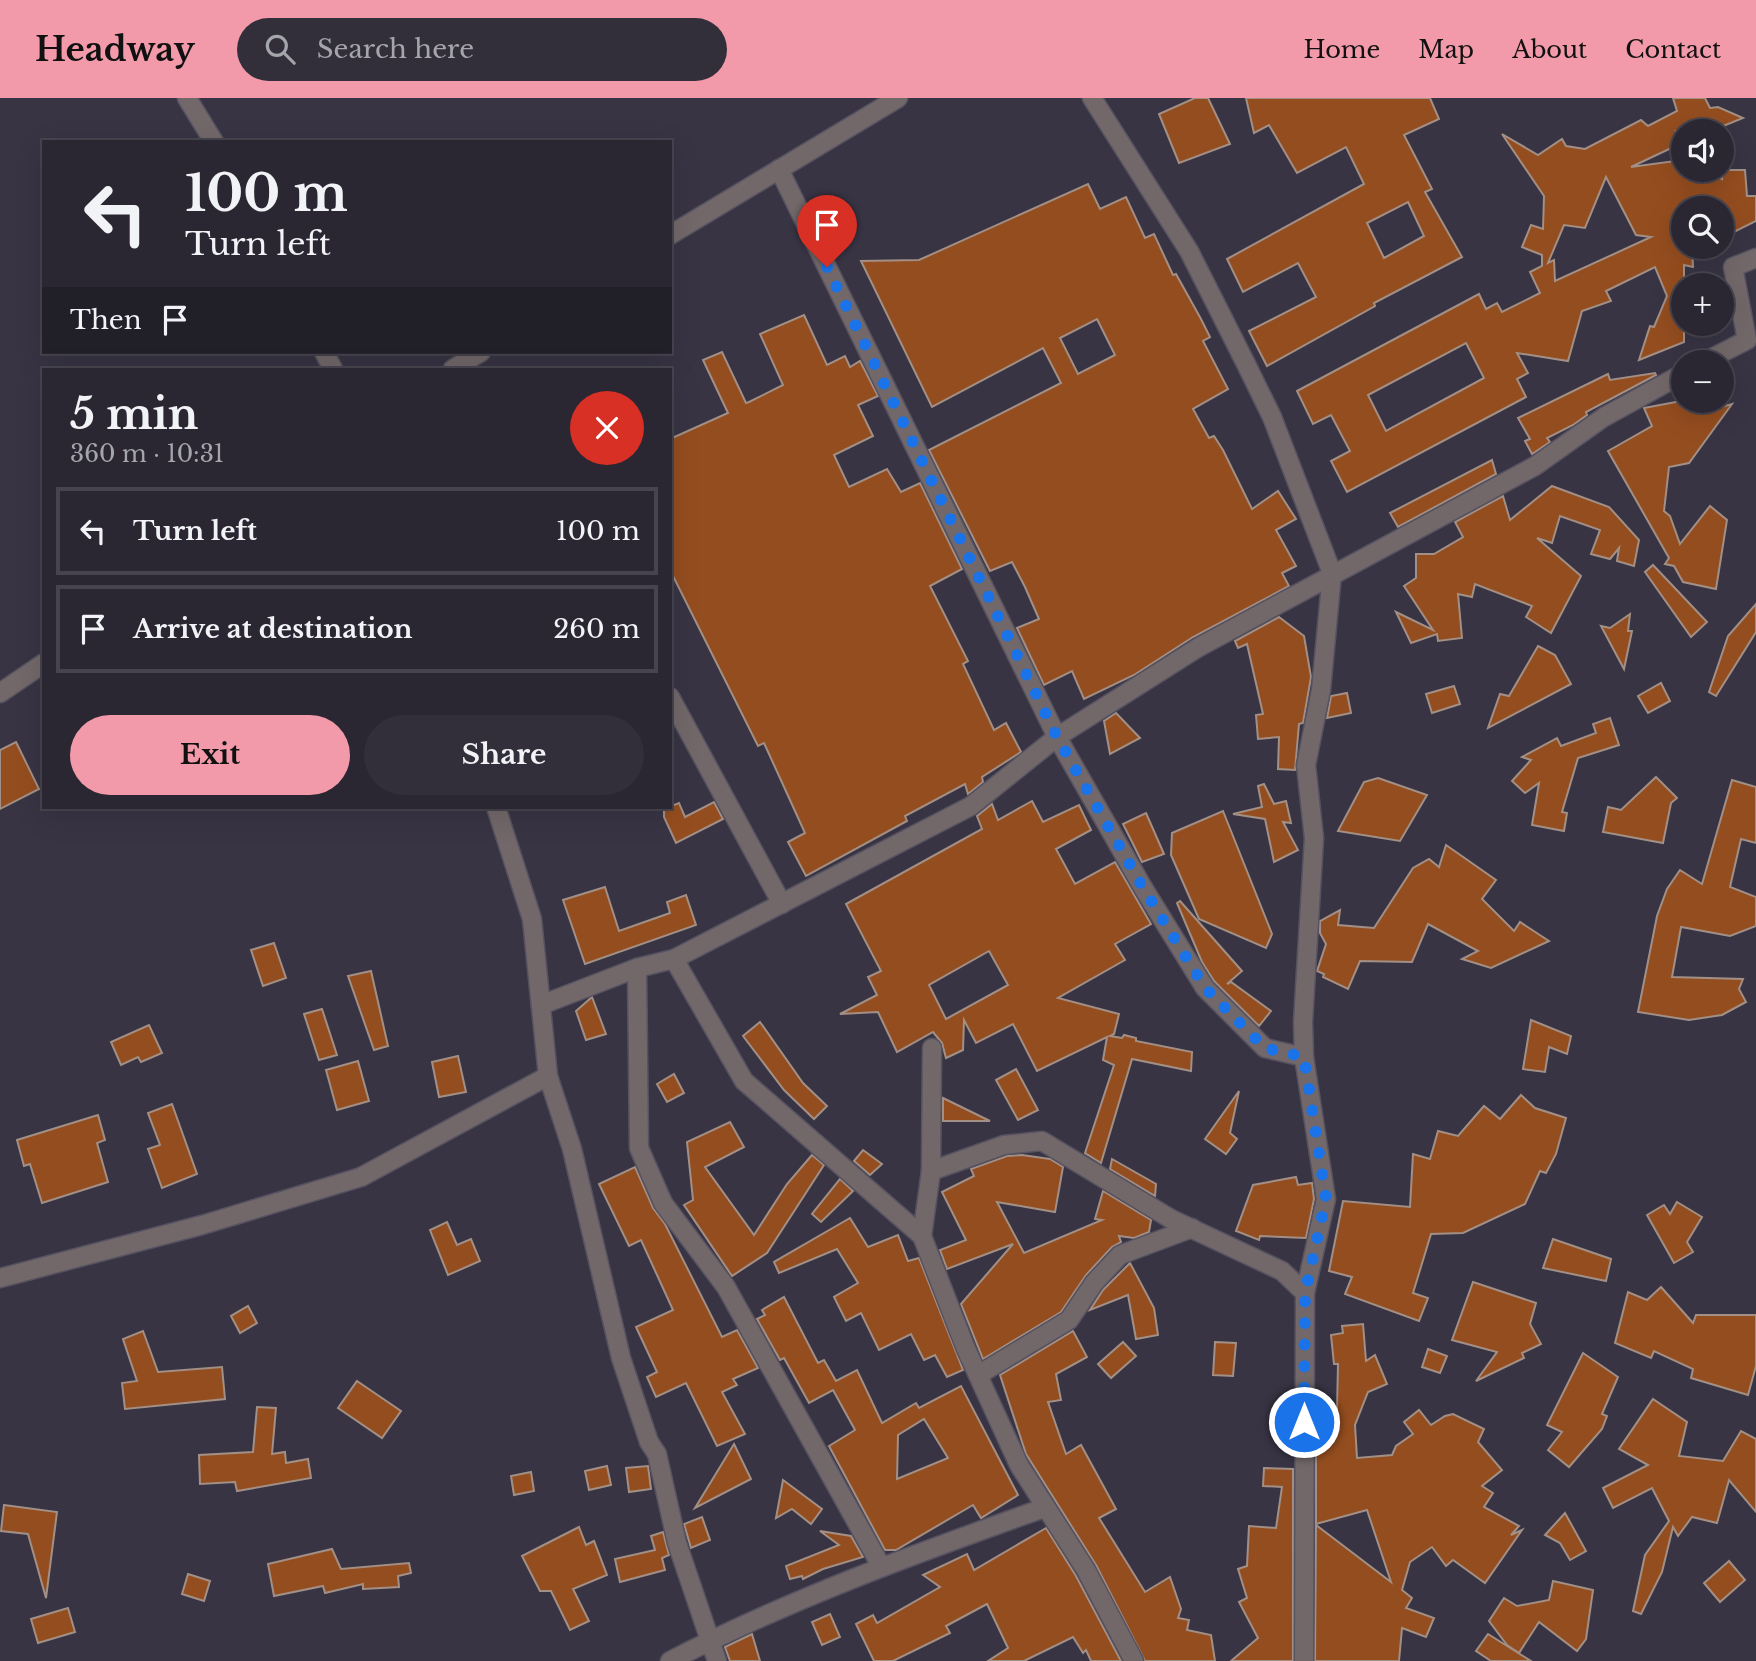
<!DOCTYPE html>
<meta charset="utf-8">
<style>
:root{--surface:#2a2733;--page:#322f3b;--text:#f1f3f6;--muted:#a5a5ac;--line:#46444e;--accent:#f39aaa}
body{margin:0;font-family:"Libre Baskerville",serif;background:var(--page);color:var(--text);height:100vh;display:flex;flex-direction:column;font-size:26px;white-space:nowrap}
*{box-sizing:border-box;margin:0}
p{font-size:23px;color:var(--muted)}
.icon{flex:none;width:38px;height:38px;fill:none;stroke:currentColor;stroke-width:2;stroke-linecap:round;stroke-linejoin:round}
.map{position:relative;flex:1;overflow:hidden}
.side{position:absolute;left:42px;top:270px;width:630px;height:441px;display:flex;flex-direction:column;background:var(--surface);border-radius:0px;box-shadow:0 7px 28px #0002,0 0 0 2px var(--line)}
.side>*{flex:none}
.guide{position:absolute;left:42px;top:42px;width:630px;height:214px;border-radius:0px;box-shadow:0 7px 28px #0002,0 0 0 2px var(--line);background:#2a2733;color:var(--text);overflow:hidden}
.buttons{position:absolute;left:1671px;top:21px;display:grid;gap:14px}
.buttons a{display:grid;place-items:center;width:63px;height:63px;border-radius:50%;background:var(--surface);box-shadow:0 7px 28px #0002,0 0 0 2px var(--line);font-size:35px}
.pin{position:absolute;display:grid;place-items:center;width:60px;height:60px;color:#fff;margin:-72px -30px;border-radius:50% 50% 50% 0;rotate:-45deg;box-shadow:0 0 7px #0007}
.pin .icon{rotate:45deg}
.me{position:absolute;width:77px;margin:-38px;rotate:0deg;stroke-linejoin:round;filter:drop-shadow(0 0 5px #0008)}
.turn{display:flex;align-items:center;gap:24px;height:147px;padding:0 28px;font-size:32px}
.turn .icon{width:91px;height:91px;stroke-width:2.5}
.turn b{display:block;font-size:49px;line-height:60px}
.then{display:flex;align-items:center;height:66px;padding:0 28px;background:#0003;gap:14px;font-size:26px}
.round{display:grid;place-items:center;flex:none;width:74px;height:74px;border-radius:37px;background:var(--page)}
.headline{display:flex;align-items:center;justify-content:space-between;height:119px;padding:0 28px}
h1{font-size:42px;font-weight:700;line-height:52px}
.action{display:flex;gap:14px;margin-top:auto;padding:14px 28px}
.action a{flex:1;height:80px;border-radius:42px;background:var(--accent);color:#111;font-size:28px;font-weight:700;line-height:80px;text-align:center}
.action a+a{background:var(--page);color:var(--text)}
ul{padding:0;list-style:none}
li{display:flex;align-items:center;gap:21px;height:88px;margin:0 14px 10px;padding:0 14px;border:4px solid var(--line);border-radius:0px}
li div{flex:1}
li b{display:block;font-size:26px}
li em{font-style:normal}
header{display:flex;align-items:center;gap:42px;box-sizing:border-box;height:98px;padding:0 35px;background:var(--accent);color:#111}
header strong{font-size:33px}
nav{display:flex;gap:38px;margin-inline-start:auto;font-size:24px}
.search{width:490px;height:63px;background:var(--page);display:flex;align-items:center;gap:18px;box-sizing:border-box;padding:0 24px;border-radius:38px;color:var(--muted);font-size:26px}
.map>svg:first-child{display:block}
.building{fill:#944d1f;stroke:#a28f85;stroke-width:2;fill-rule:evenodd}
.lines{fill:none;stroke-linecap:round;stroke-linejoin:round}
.minor-casing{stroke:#565261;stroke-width:21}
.minor{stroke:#726869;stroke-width:18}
.route{stroke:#1a73e8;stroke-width:12;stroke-dasharray:0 21.6}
</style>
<header>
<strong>Headway</strong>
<div class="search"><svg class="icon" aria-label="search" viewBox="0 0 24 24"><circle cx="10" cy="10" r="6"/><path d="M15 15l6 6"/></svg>Search here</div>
<nav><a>Home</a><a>Map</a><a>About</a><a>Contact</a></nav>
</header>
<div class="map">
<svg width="1756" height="1563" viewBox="0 0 1756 1563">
<rect width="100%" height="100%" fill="#383444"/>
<g class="building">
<path d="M1195,0H1208L1230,46L1179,65L1159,16Z"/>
<path d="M1246,0H1430L1439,21L1404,37L1432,91L1425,94L1462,159L1374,205L1375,208L1267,268L1249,233L1316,199L1298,165L1243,194L1227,161L1364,86L1346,49L1297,75L1269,27L1254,35ZM1408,104L1424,138L1384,160L1367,125Z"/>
<path d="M1673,0H1705L1710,10L1718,9L1743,20L1711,33H1676L1682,45L1631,69L1682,62L1684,72H1702L1722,81V72H1745L1747,98H1756V123L1722,140V110H1684V149H1692L1693,169L1684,167V244L1639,262L1650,228L1654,229L1667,198L1655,169L1606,193L1611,203L1582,213L1568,263L1517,255L1528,275L1517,281L1526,299L1347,394L1331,363L1350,353L1331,317L1313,326L1297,293L1479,196L1486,211L1497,205L1502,214L1540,195L1530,174L1542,168V157L1522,149L1531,127L1543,131L1544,98L1502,36L1538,57L1562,41L1566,48L1585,51L1641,22L1648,28L1677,13ZM1606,79L1636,137L1651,139L1555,183L1554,162L1548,165L1564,127L1585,130ZM1466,245L1484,280L1386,333L1368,297Z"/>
<path d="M1088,86L1100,111L1126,99L1145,140L1154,136L1173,177L1176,176L1201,221L1210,239L1203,243L1228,291L1193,311L1209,340L1214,338L1223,352L1252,411L1278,393L1296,421L1276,432L1296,468L1282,475L1289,488L1193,539L1134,577L1084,601L1072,573L1044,587L1017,530L1039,521L1025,489L1012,464L990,473L929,352L1061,285L1043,250L932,309L861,163L919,162ZM1097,221L1115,257L1078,276L1060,240Z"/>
<path d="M804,217L827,267L845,258L850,269L860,263L878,298L858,307L873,338L834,357L849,389L887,371L901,394L920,385L962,471L930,488L968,563L963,566L994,632L1006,625L1021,654L982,679L983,684L968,696L965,686L905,718L907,723L806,778L788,744L805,735L764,645L758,648L670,472V341L728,315L703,262L722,254L746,305L749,304L783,287L760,236Z"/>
<path d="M1655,275L1656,277L1586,314L1587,317L1573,327L1547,340L1550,344L1532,356L1525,343L1530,341L1518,320L1608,276L1610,282Z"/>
<path d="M1681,303H1698L1700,315L1732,306L1689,365L1669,369L1664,413L1670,418L1680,446L1710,408L1727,422L1716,491L1683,484L1674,468L1665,466L1669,460L1608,353L1652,328L1644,310Z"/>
<path d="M1492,362L1496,376L1398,429L1390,415Z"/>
<path d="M1552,388L1609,409L1639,442L1634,468L1617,463L1619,450L1610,461L1591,456L1600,432L1560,418L1552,445L1537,440L1581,478L1551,535L1526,519L1532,508L1475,486L1472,499L1458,496L1462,540L1438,543L1437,536L1411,545L1396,514L1433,532L1404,488L1416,480V456H1434L1463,439L1455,424L1503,398L1510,422Z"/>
<path d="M1653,467L1707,524L1691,539L1645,474Z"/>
<path d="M1756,506V534L1716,598L1709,594L1728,538Z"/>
<path d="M1630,516L1628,533H1632L1624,571L1601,528L1610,530Z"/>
<path d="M1279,519L1304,538L1311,579L1303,625L1299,626L1295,672L1278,671L1279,639L1258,641L1256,617L1263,616L1247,546L1238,550L1235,543Z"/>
<path d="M1538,548L1555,557L1571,586L1488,630L1500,596L1509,598Z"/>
<path d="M1661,585L1670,603L1648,615L1638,598Z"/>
<path d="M1454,588L1460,606L1432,615L1426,596Z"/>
<path d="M1347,595L1351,615L1327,620L1331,598Z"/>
<path d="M1116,615L1140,640L1110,656L1104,623Z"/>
<path d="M1610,620L1619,647L1578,660L1562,714L1567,715L1564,733L1532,727L1539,685L1525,695L1512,683L1531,662L1522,659L1557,640L1561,648L1596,635L1593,626Z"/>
<path d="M16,644L39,691L0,711V652Z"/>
<path d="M1656,679L1677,700L1671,705L1663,745L1603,734L1608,709L1621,712Z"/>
<path d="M1378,680L1427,697L1400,743L1338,733L1364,684Z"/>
<path d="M1732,682L1756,689V745L1741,741L1730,789L1756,799V828L1730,838L1681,829L1672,879L1743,881L1739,891L1746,904L1722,917L1689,922L1638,914L1657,818L1667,791L1680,772L1702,786Z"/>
<path d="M1264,686L1274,706L1286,703L1291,725L1283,724L1298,752L1274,764L1265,721L1233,716L1262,709L1258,688Z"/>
<path d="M1032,703L1043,724L1079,707L1091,732L1056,751L1075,786L1115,764L1151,826L1115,846L1125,862L1058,900L1119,916L1114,936L1110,938L1122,940L1124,937L1136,940V943L1192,954L1191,973L1132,961L1101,1065L1085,1055L1114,967L1103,962L1107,939L1037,973L1013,926L976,945L964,922L963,952L946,960L942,945L933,934L897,954L878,914L840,916L877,897L868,879L881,873L846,806L982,731L977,718L992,706L998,722ZM989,853L1008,887L946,921L929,887Z"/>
<path d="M714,704L723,721L676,745L664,719V711L679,705L685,719Z"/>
<path d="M1223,713L1272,836L1266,850L1199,821L1171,757L1172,735Z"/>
<path d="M1146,715L1164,756L1142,764L1123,726Z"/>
<path d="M1446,747L1496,782L1482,801L1514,833L1520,824L1549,843L1491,870L1462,861L1478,853L1428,826L1412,864L1360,863L1348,891L1323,879L1324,876L1317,873L1326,846L1320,835V823L1340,812L1338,827L1374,830L1413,770L1429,761L1439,769Z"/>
<path d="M605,789L619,833L670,815L667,804L686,797L696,827L585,866L563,802Z"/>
<path d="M1180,803L1242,873L1227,886L1231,884L1271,913L1259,928L1214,883L1202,864L1177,805Z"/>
<path d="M274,845L286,880L263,888L251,852Z"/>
<path d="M371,873L388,948L374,952L348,878Z"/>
<path d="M592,899L606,936L586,942L576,913Z"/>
<path d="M322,911L337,957L319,962L304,916Z"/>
<path d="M1531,922L1571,938L1567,956L1549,949L1545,974L1523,971Z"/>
<path d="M760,924L803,985L827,1008L814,1021L784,992L743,938Z"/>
<path d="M149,927L162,955L141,964L138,959L121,967L111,944Z"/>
<path d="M458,958L466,994L439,999L432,964Z"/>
<path d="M358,963L369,1003L337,1012L326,972Z"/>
<path d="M1016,971L1038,1012L1018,1022L996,982Z"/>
<path d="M674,976L684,995L667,1004L657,986Z"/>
<path d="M1239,993L1230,1035L1237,1041L1226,1056L1205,1041Z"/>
<path d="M1521,997L1535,1010L1566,1020L1556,1056L1546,1075L1540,1073L1525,1106L1463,1135L1431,1136L1413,1195L1428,1200L1419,1223L1345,1196L1352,1179L1329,1173L1343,1103L1410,1109L1413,1056L1430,1061L1438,1033L1458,1038L1484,1008L1500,1021Z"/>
<path d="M943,1000L990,1023H943Z"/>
<path d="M172,1006L197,1076L162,1090L148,1051L160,1047L148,1015Z"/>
<path d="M98,1017L105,1042L97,1045L108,1084L42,1105L30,1066L24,1068L17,1042Z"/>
<path d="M730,1024L744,1049L705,1069L754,1137L787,1086L812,1057L824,1067L767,1155L732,1178L684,1107L693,1102L687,1044Z"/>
<path d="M863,1052L882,1066L870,1077L854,1063Z"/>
<path d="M1022,1057L1050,1061L1063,1069L1055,1114L997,1104L1024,1155L1102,1122L1095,1121L1103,1093L1151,1122L1149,1134L1134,1140L1119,1138L1121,1144L1112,1149L1086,1177L1061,1214L983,1261L961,1206L1013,1146L947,1171L940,1152L966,1142L942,1094L974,1078L971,1071L1007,1058Z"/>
<path d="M1112,1061L1156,1086L1155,1098L1110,1071Z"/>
<path d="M635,1069L653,1110L665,1126L722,1239L737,1232L758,1270L733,1281L737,1287L722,1294L745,1336L717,1348L686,1285L656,1299L647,1279L657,1274L636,1229L673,1212L641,1142L629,1148L599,1086Z"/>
<path d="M1296,1079L1298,1087L1312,1085L1314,1101L1306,1140L1260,1138L1259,1142L1236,1133L1253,1087Z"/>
<path d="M840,1081L853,1093L821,1124L812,1116Z"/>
<path d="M1677,1104L1702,1119L1687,1144L1693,1154L1674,1165L1647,1117L1664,1107L1670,1116Z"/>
<path d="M850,1120L868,1149L898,1137L908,1163L919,1160L963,1272L947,1279L935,1257L924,1262L911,1236L879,1252L861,1215L846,1223L834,1199L858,1185L837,1151L779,1175L774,1164Z"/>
<path d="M447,1124L457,1147L471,1141L480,1163L448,1177L430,1132Z"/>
<path d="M1553,1141L1611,1161L1606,1183L1543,1170Z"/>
<path d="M1130,1165L1154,1210L1158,1237L1136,1241L1128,1197L1090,1212L1103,1192Z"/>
<path d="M1473,1184L1536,1205L1530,1226L1541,1246L1522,1255L1524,1260L1476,1283L1497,1254L1452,1242Z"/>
<path d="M1661,1189L1693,1225L1696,1217H1756V1268L1748,1297L1691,1280L1693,1271L1654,1253L1651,1260L1615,1245L1628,1194L1647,1202Z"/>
<path d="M784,1199L818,1265L824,1262L836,1283L857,1272L882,1325L916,1305L919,1310L961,1288L1018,1397L981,1420L973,1407L896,1452H885L829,1348L855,1332L833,1292L809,1305L784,1260L780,1262L757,1221L765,1217L762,1212ZM924,1321L948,1360L897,1381L898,1337Z"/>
<path d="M248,1208L257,1225L240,1235L231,1218Z"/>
<path d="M1363,1226L1366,1263L1375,1257L1387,1286L1368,1294L1355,1327L1357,1360L1392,1357L1396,1348L1413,1336L1404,1324L1419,1312L1431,1327L1445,1318L1453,1316L1484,1331L1478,1344L1502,1372L1482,1388L1493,1395L1484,1409L1519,1428L1511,1437L1522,1432L1485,1485L1453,1462L1446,1468L1432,1449L1410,1464L1402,1492L1412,1500L1406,1510L1434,1520L1426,1539L1402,1530L1399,1563H1315L1316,1427L1391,1484L1367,1412L1316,1426V1331L1330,1330L1337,1311L1338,1266H1334L1331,1237L1343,1235L1342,1228Z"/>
<path d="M143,1233L158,1274L222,1269L225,1301L125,1311L122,1285L137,1283L123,1241Z"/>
<path d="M1073,1233L1087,1259L1056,1276L1061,1302L1048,1304L1066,1356L1081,1347L1116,1411L1099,1420L1145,1494L1170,1479L1181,1511L1178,1520L1189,1522L1187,1532L1211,1537L1215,1563H1145L1096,1467L1026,1356L1000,1277Z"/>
<path d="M1123,1244L1136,1258L1111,1280L1098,1266Z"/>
<path d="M1215,1244L1236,1245L1233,1278L1213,1277Z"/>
<path d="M1428,1251L1447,1258L1440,1275L1422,1269Z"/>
<path d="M1583,1255L1618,1279L1602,1316L1607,1318L1602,1331L1569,1369L1548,1352L1562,1334L1547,1327Z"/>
<path d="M357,1283L401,1313L382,1340L338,1310Z"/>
<path d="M1653,1301L1687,1324L1679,1358L1723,1363L1741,1333L1756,1341V1414L1729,1382L1717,1425L1692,1419L1678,1438L1673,1429L1662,1474L1641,1516L1633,1513L1645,1457L1669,1423L1652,1390L1613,1410L1603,1390L1648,1367L1619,1351Z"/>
<path d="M257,1309L276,1310L272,1356L285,1354L286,1365L308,1361L311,1380L237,1393L235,1384L200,1386L199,1357L253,1354Z"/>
<path d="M734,1346L751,1381L695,1410Z"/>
<path d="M607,1368L611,1387L589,1392L585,1373Z"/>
<path d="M648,1368L651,1391L629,1394L626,1370Z"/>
<path d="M1264,1370L1293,1371V1563H1231L1258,1540L1239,1504L1247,1500L1238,1471L1247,1468L1249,1428L1276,1430L1282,1389L1263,1388Z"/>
<path d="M531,1374L534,1393L514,1397L511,1378Z"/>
<path d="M783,1382L822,1411L811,1426L792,1411L776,1420Z"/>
<path d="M4,1407L57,1414L46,1500L28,1436L1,1433Z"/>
<path d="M1565,1415L1586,1453L1570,1462L1560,1445L1545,1437Z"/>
<path d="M702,1419L710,1442L691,1450L684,1426Z"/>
<path d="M579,1429L586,1447L594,1443L607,1477L573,1491L589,1523L570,1532L551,1493H540L522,1458Z"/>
<path d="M1046,1430L1076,1478L1121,1563H1091L1086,1552L1083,1555L1073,1539L1024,1563H988L1008,1550L987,1506L946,1528L950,1535L893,1563H874L856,1526L873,1517L877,1525L940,1489L923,1477L967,1456L974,1472Z"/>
<path d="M820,1433L851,1438L863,1459L823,1471L803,1481L802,1478L790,1481L786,1468L839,1447Z"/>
<path d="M663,1434L669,1457L662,1460L665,1472L620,1484L615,1461L655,1452L651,1438Z"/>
<path d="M332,1451L341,1471L409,1465L411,1475L398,1478L399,1489L363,1491V1486L325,1495L323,1488L274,1498L268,1466Z"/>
<path d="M1729,1463L1745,1482L1720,1504L1704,1485Z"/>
<path d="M188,1476L210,1483L204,1503L182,1496Z"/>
<path d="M1553,1483L1593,1492L1586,1541L1577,1553L1539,1524L1519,1555L1507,1547L1489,1523L1504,1500L1517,1508L1549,1502Z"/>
<path d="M68,1510L75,1534L38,1545L31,1521Z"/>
<path d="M830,1516L840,1539L822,1547L812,1524Z"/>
<path d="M752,1536L760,1563H730L725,1549Z"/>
<path d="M1488,1536L1531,1563H1491L1476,1553Z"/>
</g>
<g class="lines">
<g class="minor-casing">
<g id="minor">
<path d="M187,0L214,44"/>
<path d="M1092,0L1189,153L1245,264L1272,319L1332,475L1321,592L1306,667L1314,740L1303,924L1304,959L1326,1101L1305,1195L1304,1563"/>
<path d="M779,71L1057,639L1142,788L1205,890L1265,950L1304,959"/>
<path d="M670,137L898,0"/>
<path d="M324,254L333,271"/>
<path d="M1704,264L1747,242L1733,169L1756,160"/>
<path d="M453,271L481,254"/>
<path d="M0,595L44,565"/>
<path d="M670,599L782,806"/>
<path d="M496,709L532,821L548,978L572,1051L621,1260L649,1344L657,1356L677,1445L717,1563"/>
<path d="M674,861L744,983L922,1138L966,1251L1019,1367L1086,1472L1134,1563"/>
<path d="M637,870L639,1050L663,1105L726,1189L881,1468"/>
<path d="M541,907L637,870L674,861L971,708L1057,639L1199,549L1535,368L1604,319L1684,275"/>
<path d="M931,1073L1004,1047L1042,1043L1171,1121L1282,1173L1305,1195"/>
<path d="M922,1138L931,1073L932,950"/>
<path d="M0,1180L202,1127L361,1079L548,978"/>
<path d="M978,1277L1069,1222L1094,1185L1120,1157L1192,1130"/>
<path d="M670,1563C790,1501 917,1455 1044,1410"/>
</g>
</g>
<use href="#minor" class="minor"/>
</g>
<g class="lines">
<path class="route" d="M827,169L1057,639L1142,788L1205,890L1265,950L1304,959L1326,1101L1305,1195L1304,1324"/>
</g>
</svg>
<div class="buttons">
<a><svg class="icon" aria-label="sound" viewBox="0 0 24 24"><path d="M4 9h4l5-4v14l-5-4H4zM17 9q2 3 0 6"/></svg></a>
<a><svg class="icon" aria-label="search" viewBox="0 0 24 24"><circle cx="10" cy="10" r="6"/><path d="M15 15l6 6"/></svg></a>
<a>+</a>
<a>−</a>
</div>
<div class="pin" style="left:827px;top:169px;background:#d93025"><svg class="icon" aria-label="arrive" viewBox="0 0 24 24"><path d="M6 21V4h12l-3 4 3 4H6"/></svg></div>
<svg class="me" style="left:1304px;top:1324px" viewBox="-20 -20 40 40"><circle r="17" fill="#1a73e8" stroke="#fff" stroke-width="3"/><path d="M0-11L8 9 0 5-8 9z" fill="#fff"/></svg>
<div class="guide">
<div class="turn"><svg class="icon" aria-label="left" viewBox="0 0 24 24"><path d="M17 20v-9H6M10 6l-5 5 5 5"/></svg><div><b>100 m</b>Turn left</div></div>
<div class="then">Then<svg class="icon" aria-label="arrive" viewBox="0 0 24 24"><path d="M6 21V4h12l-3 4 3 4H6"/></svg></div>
</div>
<section class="side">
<div class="headline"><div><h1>5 min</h1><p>360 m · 10:31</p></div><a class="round" style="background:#d93025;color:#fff"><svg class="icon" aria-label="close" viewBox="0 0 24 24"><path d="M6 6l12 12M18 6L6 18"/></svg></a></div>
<ul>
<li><svg class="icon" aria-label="left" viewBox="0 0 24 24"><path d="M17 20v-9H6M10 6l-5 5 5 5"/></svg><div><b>Turn left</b></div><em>100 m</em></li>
<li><svg class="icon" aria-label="arrive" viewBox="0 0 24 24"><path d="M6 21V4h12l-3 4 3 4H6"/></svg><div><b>Arrive at destination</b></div><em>260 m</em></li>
</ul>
<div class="action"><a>Exit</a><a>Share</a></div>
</section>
</div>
